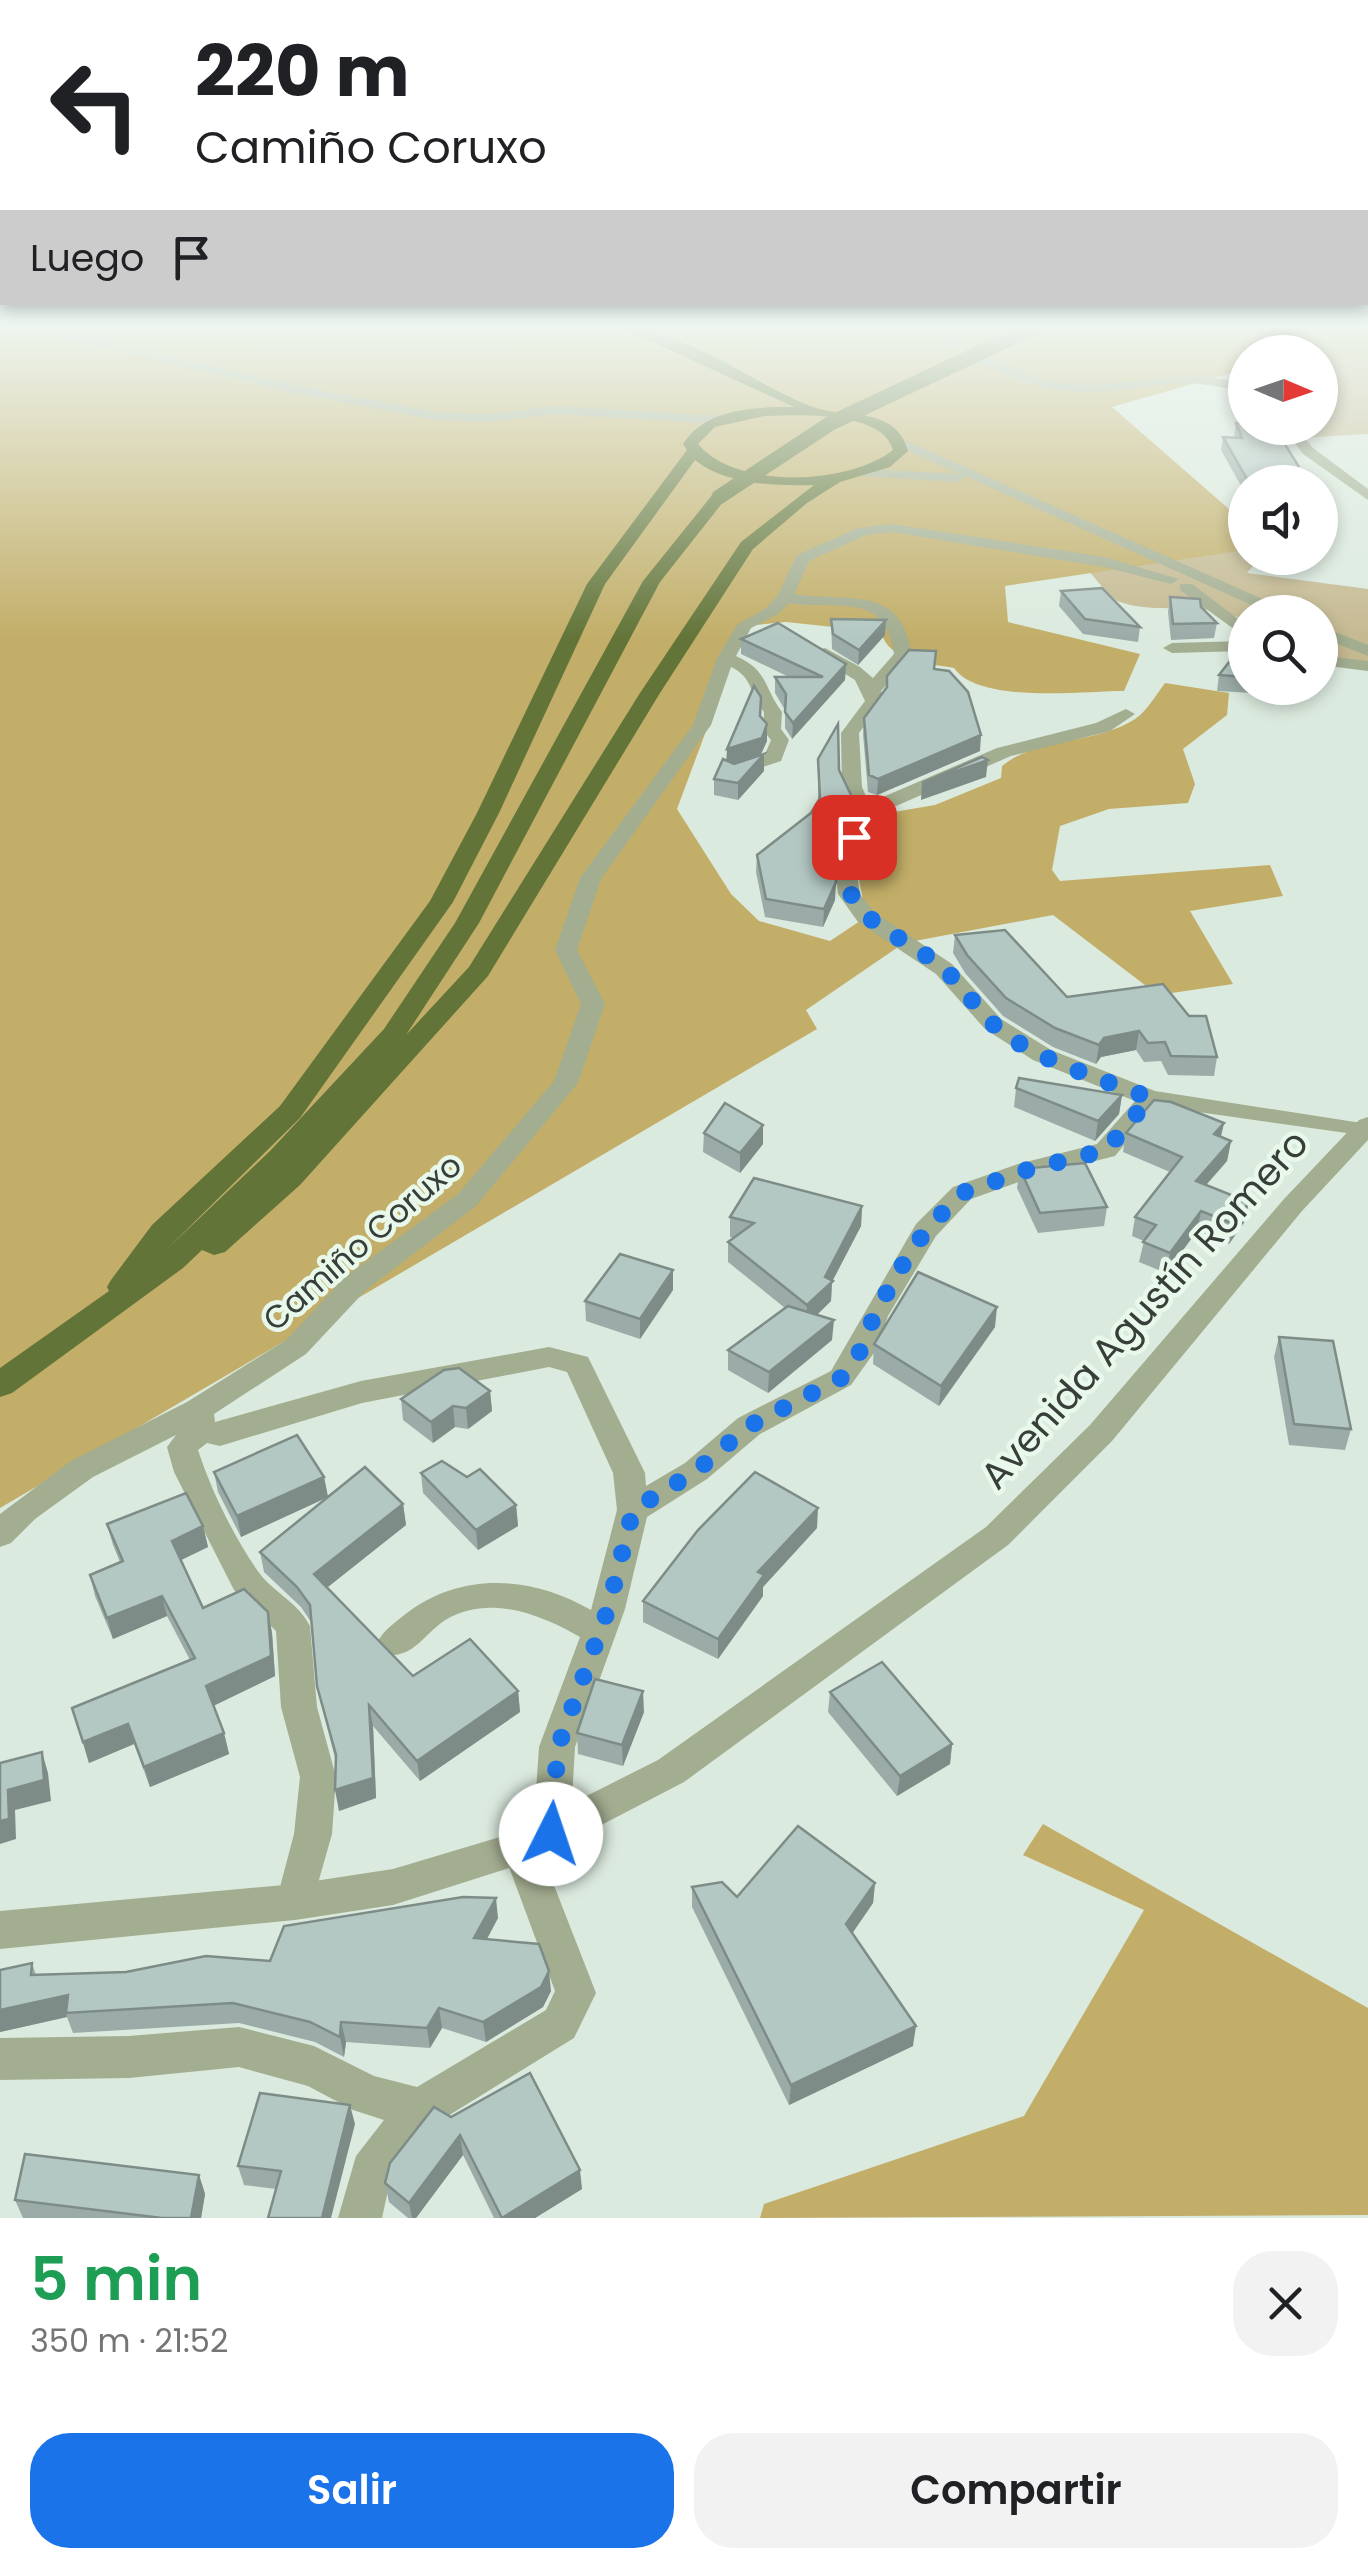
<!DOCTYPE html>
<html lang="es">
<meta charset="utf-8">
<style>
:root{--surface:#fff;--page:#f2f2f2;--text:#202124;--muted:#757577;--accent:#1a73e8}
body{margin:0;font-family:Poppins,sans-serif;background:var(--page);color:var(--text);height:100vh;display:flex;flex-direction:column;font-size:38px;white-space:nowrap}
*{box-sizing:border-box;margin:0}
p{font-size:32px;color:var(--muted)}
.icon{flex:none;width:55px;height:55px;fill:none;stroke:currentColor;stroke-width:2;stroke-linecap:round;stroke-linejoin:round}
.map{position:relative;height:2218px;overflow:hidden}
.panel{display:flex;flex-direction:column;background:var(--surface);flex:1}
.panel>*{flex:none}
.guide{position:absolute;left:0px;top:0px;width:1370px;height:305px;box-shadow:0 5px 15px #0003;background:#fff;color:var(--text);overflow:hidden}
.needle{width:65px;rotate:92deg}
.controls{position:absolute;left:1228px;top:335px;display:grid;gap:20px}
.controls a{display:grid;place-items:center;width:110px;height:110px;border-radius:50%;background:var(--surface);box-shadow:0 5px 15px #0003;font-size:50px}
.pin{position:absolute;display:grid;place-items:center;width:85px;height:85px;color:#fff;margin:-42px;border-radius:20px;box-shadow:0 5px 15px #0006}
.me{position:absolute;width:110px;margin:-55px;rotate:4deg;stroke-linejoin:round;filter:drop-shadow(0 0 8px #0008)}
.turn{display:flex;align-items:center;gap:35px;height:210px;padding:0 30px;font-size:45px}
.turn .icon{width:130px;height:130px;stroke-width:2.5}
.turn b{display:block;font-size:70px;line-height:85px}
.then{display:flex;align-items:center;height:95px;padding:0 30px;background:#0003;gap:20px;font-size:38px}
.round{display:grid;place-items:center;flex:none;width:105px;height:105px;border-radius:40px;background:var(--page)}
.summary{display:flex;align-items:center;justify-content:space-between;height:170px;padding:0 30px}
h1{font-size:60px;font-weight:600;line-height:75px;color:#1e9e55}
.cta{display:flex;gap:20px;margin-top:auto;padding:20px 30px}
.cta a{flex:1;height:115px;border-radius:40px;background:var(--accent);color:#fff;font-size:40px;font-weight:600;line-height:115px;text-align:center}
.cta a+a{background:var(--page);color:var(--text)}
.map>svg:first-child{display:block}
.green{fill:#c5b991}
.forest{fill:#c2ae68}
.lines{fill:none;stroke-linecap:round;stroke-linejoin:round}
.minor{fill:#a3ad90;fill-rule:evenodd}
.tertiary{fill:#a3ad90;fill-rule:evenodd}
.trunk{fill:#627438;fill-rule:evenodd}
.trunk-bridge{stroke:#627438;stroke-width:15}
.wall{fill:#9baca8}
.shaded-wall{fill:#7e8c88}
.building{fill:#b4c8c3;stroke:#7e8c88;stroke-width:2.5}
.route{stroke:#1a73e8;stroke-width:18;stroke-dasharray:0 32.4}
.labels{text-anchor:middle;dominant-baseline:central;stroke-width:9;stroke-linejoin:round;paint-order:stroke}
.street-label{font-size:32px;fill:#383e39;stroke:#e8f8eb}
.near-street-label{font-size:38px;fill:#383e39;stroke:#e8f8eb}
</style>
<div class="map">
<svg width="1368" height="2218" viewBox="0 0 1368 2218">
<rect width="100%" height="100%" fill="#dbeade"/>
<g class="green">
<path d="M1368,351V434L1298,438L1290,428H1320V356Z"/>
<path d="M1245,549V558H1260L1247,573L1368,589V666L1320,657V612H1245V621C1208,599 1160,616 1120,602C1108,597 1096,578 1086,568Z"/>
</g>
<g class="forest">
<path d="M0,328H1368V355L1320,360V352H1245V369L1112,407L1245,523V550L1005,586L1008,622L1140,654L1124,691C1082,691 979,704 954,668C928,663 889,662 881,632L786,622L745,626L677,809L731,894L759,921L830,941L866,917L857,868L867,829L888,813L935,805L1001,778L1002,766C1039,736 1095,745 1135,719C1147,711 1156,695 1165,683L1229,693L1227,715L1183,749L1195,784L1188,803L1109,809L1060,826L1052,870L1060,881L1270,865L1283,896L1190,911L1233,984L1158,995L1053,915L904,943L806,1010L817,1029L0,1508Z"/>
<path d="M1043,1824L1368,2008V2215L760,2218L764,2204L1024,2116L1144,1910L1023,1855Z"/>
</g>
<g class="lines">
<g class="minor">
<path d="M25,328H47L294,385L436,412L489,414L556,406L722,416L729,420L722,424L556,414L489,422L436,420L294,393Z"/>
<path d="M925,328C948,328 968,346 988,356C1009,366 1031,376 1053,381C1123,396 1171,360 1245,385V393C1179,374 1162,388 1099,392C1041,396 969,365 925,328Z"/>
<path d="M1284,428H1296L1313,448L1368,489V500L1303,454Z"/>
<path d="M892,524L1104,557L1179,579L1171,584L1104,567L892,532L866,535L809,561L794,594C849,603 901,583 912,655L881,691L883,701L859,733L862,787L869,803L997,748L1096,723L1126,709L1135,714L1110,731L1011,756L873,816L855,862L860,894L874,912L952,964L1001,1019L1051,1050L1155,1091L1368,1124V1136L1156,1106L1115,1156L1036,1176L971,1199L936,1236L888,1316L876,1350L851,1385L760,1434L707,1479L647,1517L625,1609L575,1747L570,1834L564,1846L551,1851L539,1847L596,1993L574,2038L435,2124L390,2181L382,2218H338L356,2156L384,2120L353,2110L308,2086L239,2067L129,2078L0,2080V2038L129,2036L239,2027L314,2046L374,2076L417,2087L546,2010L555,1991L502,1848L508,1836L521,1831L533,1835L539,1747L580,1637C542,1615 490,1594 447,1619C425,1632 411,1663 382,1653L377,1643C383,1631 393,1624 403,1616C459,1571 531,1575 591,1610L617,1510L613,1473L567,1372L549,1367L362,1403L220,1446L207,1443L198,1450C211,1490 233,1535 257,1570C271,1591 298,1602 310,1626L317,1707L336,1777L332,1834L309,1915L295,1920L281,1915L276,1902L294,1834L300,1777L281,1707L276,1631L234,1590L174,1472L167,1447L176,1435L93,1477L35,1519L11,1543L0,1547V1514L71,1461L187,1402L286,1340L345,1277L458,1194L554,1081L581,1004L555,950L580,878L693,725L717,658L737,625L766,608L778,595L797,555L858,528ZM789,603C837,611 886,590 894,654L873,678L860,667L825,648L810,652L855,680L865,701L841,733L842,787L854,812L835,862L838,894L858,922L936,974L985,1029L1033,1060L1135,1101L1097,1144L1018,1164L953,1187L916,1224L831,1371L738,1418L685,1463L646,1486L645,1473L588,1357L549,1347L361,1381L215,1422L214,1414L306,1354L365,1291L476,1206L578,1083L605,1004L577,950L601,879L711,725L731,667C753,677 750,695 764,712L763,730L771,740L764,757L723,771L733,777L781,761L789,740L781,729L782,712C763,687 769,671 736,656L751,628L778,614Z"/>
<path d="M1180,584H1192L1245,624V637L1180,590Z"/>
<path d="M1245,641V651L1172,653L1163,648L1172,643Z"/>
<path d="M1320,655L1368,661V671L1320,665Z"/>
</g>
<g class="tertiary">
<path d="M900,438L1285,609L1287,612H1267L965,476L959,482L860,476L858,473L865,469L960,474L895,445L893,442Z"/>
<path d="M1320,626L1368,645V656L1320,637Z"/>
<path d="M1368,1117V1140L1302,1211L1112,1441L1008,1545L684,1782L534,1860L393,1905L295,1920L0,1949V1911L295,1884L393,1869L513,1833L658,1760L986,1527L1090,1425L1284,1199L1359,1120Z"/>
</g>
<path class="trunk" d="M622,328C686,328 758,388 816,408C838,415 863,411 885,422C898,428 904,438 908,451L890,467L840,482L807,503L753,549L660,693L488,976L300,1185L225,1252L214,1255L202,1250L183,1268L12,1393L0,1397V1368L109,1291L107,1287L111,1280L152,1225L280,1106L430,901L477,813L587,584L687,450L683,444C706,408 754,407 794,407ZM764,416C797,415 882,410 893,450C849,485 736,490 698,444L715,427ZM695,460C726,485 776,486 814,485L741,542L640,693L469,967L406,1035L479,923L660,582L727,497L713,494L643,581L455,923L384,1029L270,1151L166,1250L300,1118L453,902L499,813L605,584Z"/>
<path class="trunk-bridge" d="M719,497L831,423L1032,328"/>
</g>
<g class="wall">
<path d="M55,328H88L86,333Z"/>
<path d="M1236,423L1307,480V482H1245V493L1221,450L1223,437H1234Z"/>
<path d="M1061,591L1140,627L1138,642L1083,634L1059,606Z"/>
<path d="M1170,597L1201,607L1217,623L1214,638L1171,640L1168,612Z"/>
<path d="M831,619L886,620L885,635L858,665L832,649Z"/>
<path d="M741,639L846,664L845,680L792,739L785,728V710L775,693V677H789L741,654Z"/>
<path d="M1245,643V688H1273L1270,694L1217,691L1219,675Z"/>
<path d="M934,669L980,751L877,795L868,792L863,734L864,718L886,689L887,676Z"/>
<path d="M760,716L767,741L761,754L733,763L764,771L738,800L714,795V779L727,760V749Z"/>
<path d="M818,759L839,770L851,795L850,812L834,848L835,900L823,927L765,917L756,872L757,855L811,813L818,800Z"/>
<path d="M955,935L1067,997L1217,1057L1214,1076L1168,1075L1161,1061L1144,1062L1136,1050L1101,1057L1096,1064L1053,1047L1003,1016L965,973L953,953Z"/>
<path d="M1016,1088L1122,1095L1119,1114L1095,1141L1014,1107Z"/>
<path d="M1224,1123L1221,1137L1231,1141L1227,1161L1206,1185L1245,1221L1229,1244L1197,1231L1166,1273L1139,1262L1144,1241L1132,1236L1135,1217L1170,1172L1123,1152L1126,1133Z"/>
<path d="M704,1133L763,1144L740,1173L703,1152Z"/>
<path d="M1020,1169L1107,1207L1104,1226L1038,1233L1017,1188Z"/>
<path d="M862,1206L861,1226L832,1281L831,1301L817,1315L832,1340L768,1393L728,1370V1350L785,1308L728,1262V1242L734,1238L730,1237V1217Z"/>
<path d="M673,1270V1290L640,1339L586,1321L585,1301Z"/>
<path d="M995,1327L939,1406L873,1364L874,1344Z"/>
<path d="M1279,1337L1351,1429L1345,1450L1289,1445L1274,1357Z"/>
<path d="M490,1391L492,1411L468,1429L455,1427L433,1443L403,1420L401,1399Z"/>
<path d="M214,1472L324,1477L328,1497L403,1504L406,1525L327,1587L413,1676L518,1691L520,1712L420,1781L373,1726L376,1798L339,1811L336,1762L317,1686L311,1622L301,1607L264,1572L260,1552L326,1498L241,1537L218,1492Z"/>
<path d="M421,1473L516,1505L518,1526L478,1550L423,1493Z"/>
<path d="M107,1524L203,1526L208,1547L181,1560L203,1608L268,1612L272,1633L275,1676L213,1706L224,1733L229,1754L150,1787L134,1744L89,1763L72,1708L190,1660L167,1616L113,1639L95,1596L90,1575L120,1562L113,1545Z"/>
<path d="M817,1528L763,1587V1596L718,1659L643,1622V1601Z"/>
<path d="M830,1692L952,1744L950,1764L897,1796L828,1712Z"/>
<path d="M644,1712L623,1766L578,1754L577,1733Z"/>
<path d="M875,1883L873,1903L852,1933L913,2046L789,2105L692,1907V1887L737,1897Z"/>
<path d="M498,1918L487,1939L551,1991L543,2007L486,2042L442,2028L430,2048L346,2042L344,2057L315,2042L239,2023L73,2033L67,2017L0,2032V1970L32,1963L36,1975L126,1972L270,1961Z"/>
<path d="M434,2107L582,2189L535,2218H494L463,2155L416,2218H408L389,2202L385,2183Z"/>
<path d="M355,2124L276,2189L244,2185L238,2166Z"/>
<path d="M199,2175L205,2194L201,2218H23L15,2200Z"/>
</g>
<g class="shaded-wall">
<path d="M886,620L885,635L858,665L859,650Z"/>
<path d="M846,664L845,680L792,739L793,723Z"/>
<path d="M767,724V741L761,754L726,766L727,749Z"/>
<path d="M981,735L980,751L877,795L878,779Z"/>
<path d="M764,754V771L738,800V783Z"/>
<path d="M988,760L986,777L921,800L922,783Z"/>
<path d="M851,795L850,812L833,851L834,834Z"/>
<path d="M836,882L835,900L823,927L824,909Z"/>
<path d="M1139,1031L1136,1050L1101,1057L1096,1064L1099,1045L1104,1038Z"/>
<path d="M1122,1095L1119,1114L1095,1141L1098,1121Z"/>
<path d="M1224,1123L1219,1143L1214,1134Z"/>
<path d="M763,1125V1144L740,1173V1153Z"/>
<path d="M1231,1141L1227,1161L1192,1201L1196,1181Z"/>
<path d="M1249,1202L1245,1221L1229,1244L1234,1224Z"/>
<path d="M862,1206L861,1226L832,1282L831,1301L806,1325L807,1305L825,1277Z"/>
<path d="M1201,1211L1197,1231L1166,1273L1170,1253Z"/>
<path d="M673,1270V1290L640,1339V1319Z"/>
<path d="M997,1307L995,1327L939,1406L941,1386Z"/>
<path d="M834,1320L832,1340L768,1393L769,1372Z"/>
<path d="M490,1391L492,1411L468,1429L466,1408Z"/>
<path d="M453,1406L455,1427L433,1443L431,1422Z"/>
<path d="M324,1477L328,1497L241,1537L237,1516Z"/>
<path d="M403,1504L406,1525L318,1595L314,1574Z"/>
<path d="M516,1505L518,1526L478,1550L476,1530Z"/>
<path d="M818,1508L817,1528L763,1587V1596L718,1659V1639L758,1572Z"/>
<path d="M203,1526L208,1547L177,1562L172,1541Z"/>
<path d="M162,1596L167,1616L113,1639L107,1618Z"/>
<path d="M268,1612L272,1633L275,1676L211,1707L206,1686Z"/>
<path d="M518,1691L520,1712L420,1781L417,1761Z"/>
<path d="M643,1691L644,1712L623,1766L622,1745Z"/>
<path d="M369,1705L373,1726L376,1798L339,1811L335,1790Z"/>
<path d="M128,1724L134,1744L89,1763L83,1742Z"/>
<path d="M224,1733L229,1754L150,1787L144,1767Z"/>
<path d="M952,1744L950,1764L897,1796L900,1776Z"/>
<path d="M42,1752L48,1773L51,1801L15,1810L16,1839L0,1844V1821L8,1790Z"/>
<path d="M875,1883L873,1903L845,1944L846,1924Z"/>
<path d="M496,1898L498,1918L476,1959L474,1938Z"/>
<path d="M549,1971L551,1991L543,2007L486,2042L483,2022Z"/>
<path d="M68,1995L66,2013L67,2017L0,2032V2010Z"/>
<path d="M439,2008L442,2028L430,2048L427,2028Z"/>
<path d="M341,2022L346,2042L344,2057L340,2037Z"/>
<path d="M916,2026L913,2046L789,2105L791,2085Z"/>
<path d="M350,2105L355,2124L331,2218H322Z"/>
<path d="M460,2135L463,2155L416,2218H412L409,2203Z"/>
<path d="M580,2170L582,2189L535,2218H502Z"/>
<path d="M199,2175L205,2194L201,2218H191Z"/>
</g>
<g class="building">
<path d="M1236,423H1245V428H1275L1307,480L1247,479L1223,437L1242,438Z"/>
<path d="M1102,588L1140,627L1085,619L1061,591Z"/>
<path d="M1170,597L1200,599L1201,607L1217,623L1173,624Z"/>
<path d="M831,619L886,620L859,650L833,634Z"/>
<path d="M778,623L846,664L793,723L785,712L786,694L775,677H823L741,639Z"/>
<path d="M1244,643L1245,677L1219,675Z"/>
<path d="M909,650L936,651L934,669L949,671L968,692L981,735L878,779L869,775L864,718L887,687V676Z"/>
<path d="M754,686L761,697L760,716L767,724L762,738L727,749Z"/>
<path d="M838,724L839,770L851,795L834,834L836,882L824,909L766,899L757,855L811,813L820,798L818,759Z"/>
<path d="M764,754L738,783L714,779L723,759L734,764Z"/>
<path d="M982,757L988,760L922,783Z"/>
<path d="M1005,930L1067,997L1163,984L1189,1016H1206L1217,1057L1171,1056L1165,1042L1148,1043L1139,1031L1104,1038L1099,1045L1055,1028L1006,998L967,955L955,935Z"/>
<path d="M1019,1078L1122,1095L1098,1121L1016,1088Z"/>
<path d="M1154,1100L1171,1102L1224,1123L1214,1134L1231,1141L1196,1181L1249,1202L1234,1224L1201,1211L1170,1253L1143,1242L1156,1225L1135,1217L1182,1157L1126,1133Z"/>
<path d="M725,1103L763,1125L740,1153L704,1133Z"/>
<path d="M1085,1163L1107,1207L1040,1213L1020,1169Z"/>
<path d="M754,1178L862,1206L825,1277L833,1281L807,1305L728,1242L754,1223L730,1217Z"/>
<path d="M620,1254L673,1270L640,1319L585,1301Z"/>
<path d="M918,1272L997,1307L941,1386L874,1344Z"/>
<path d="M788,1306L834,1320L769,1372L728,1350Z"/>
<path d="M1279,1337L1333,1341L1351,1429L1294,1424Z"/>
<path d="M459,1368L490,1391L466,1408L453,1406L431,1422L401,1399L444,1370Z"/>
<path d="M297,1435L324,1477L237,1516L214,1472Z"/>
<path d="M442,1461L467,1477L480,1469L516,1505L476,1530L421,1473Z"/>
<path d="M365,1467L403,1504L314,1574L413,1676L470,1639L518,1691L417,1761L369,1705L373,1778L335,1790L336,1755L317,1686L310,1605L297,1587L260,1552Z"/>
<path d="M755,1472L818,1508L758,1572L764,1575L718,1639L643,1601L698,1530Z"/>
<path d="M186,1493L203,1526L172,1541L203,1608L244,1589L268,1612L271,1656L206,1686L224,1733L144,1767L128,1724L83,1742L72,1708L195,1658L162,1596L107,1618L90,1575L123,1561L107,1524Z"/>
<path d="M882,1662L952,1744L900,1776L830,1692Z"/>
<path d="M595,1679L643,1691L622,1745L577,1733Z"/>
<path d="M42,1752L44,1780L8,1790L9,1819L0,1821V1763Z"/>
<path d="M798,1826L875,1883L846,1924L916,2026L791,2085L692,1887L722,1882L737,1897Z"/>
<path d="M463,1897L496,1898L474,1938L539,1944L549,1971L541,1987L483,2022L439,2008L427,2028L341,2022L340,2037L310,2022L233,2003L66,2013L68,1995L0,2010V1970L32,1963L31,1975L126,1972L206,1956L270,1961L284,1926Z"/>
<path d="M530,2073L580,2170L502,2218L460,2135L409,2203L385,2183L390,2163L434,2107L451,2117Z"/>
<path d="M260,2093L350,2105L322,2218H268L281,2171L238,2166Z"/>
<path d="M25,2154L199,2175L191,2218H162L15,2200Z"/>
</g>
<linearGradient id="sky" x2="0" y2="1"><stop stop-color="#6ab2d7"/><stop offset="0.51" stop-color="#eff6f0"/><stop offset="1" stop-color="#eff6f0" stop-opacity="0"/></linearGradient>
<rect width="1368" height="639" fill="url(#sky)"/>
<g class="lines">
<path class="route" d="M551,1834L558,1747L608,1609L633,1510L696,1471L749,1426L841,1378L861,1350L874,1316L898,1272L926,1230L962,1193L1027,1170L1106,1150L1150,1098C1103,1079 1028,1058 992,1023C975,1007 963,986 946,971C898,927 823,920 854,837"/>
</g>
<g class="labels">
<g class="street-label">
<text transform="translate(362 1242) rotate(-41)">Camiño Coruxo</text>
</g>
<g class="near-street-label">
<text transform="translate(1144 1309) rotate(-48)">Avenida Agustín Romero</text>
</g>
</g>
</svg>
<div class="controls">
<a><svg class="needle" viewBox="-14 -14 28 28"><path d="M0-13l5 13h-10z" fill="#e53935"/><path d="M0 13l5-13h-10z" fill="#757577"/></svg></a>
<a><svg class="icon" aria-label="sound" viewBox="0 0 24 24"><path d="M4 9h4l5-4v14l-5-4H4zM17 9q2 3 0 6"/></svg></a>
<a><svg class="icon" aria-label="search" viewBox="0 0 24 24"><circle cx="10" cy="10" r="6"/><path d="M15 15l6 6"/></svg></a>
</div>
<div class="pin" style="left:854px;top:837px;background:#d93025"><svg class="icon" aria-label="arrive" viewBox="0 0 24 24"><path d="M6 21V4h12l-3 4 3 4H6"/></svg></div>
<svg class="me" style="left:551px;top:1834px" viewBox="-20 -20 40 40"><circle r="19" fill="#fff"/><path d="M0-13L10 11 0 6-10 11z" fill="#1a73e8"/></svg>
<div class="guide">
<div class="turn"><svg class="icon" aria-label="left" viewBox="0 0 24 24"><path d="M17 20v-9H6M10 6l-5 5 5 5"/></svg><div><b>220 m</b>Camiño Coruxo</div></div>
<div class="then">Luego<svg class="icon" aria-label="arrive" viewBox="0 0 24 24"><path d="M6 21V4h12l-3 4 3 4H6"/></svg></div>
</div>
</div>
<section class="panel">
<div class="summary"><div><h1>5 min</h1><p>350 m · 21:52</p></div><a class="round"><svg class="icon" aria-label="close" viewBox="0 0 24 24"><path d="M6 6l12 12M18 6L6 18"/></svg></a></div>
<div class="cta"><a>Salir</a><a>Compartir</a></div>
</section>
